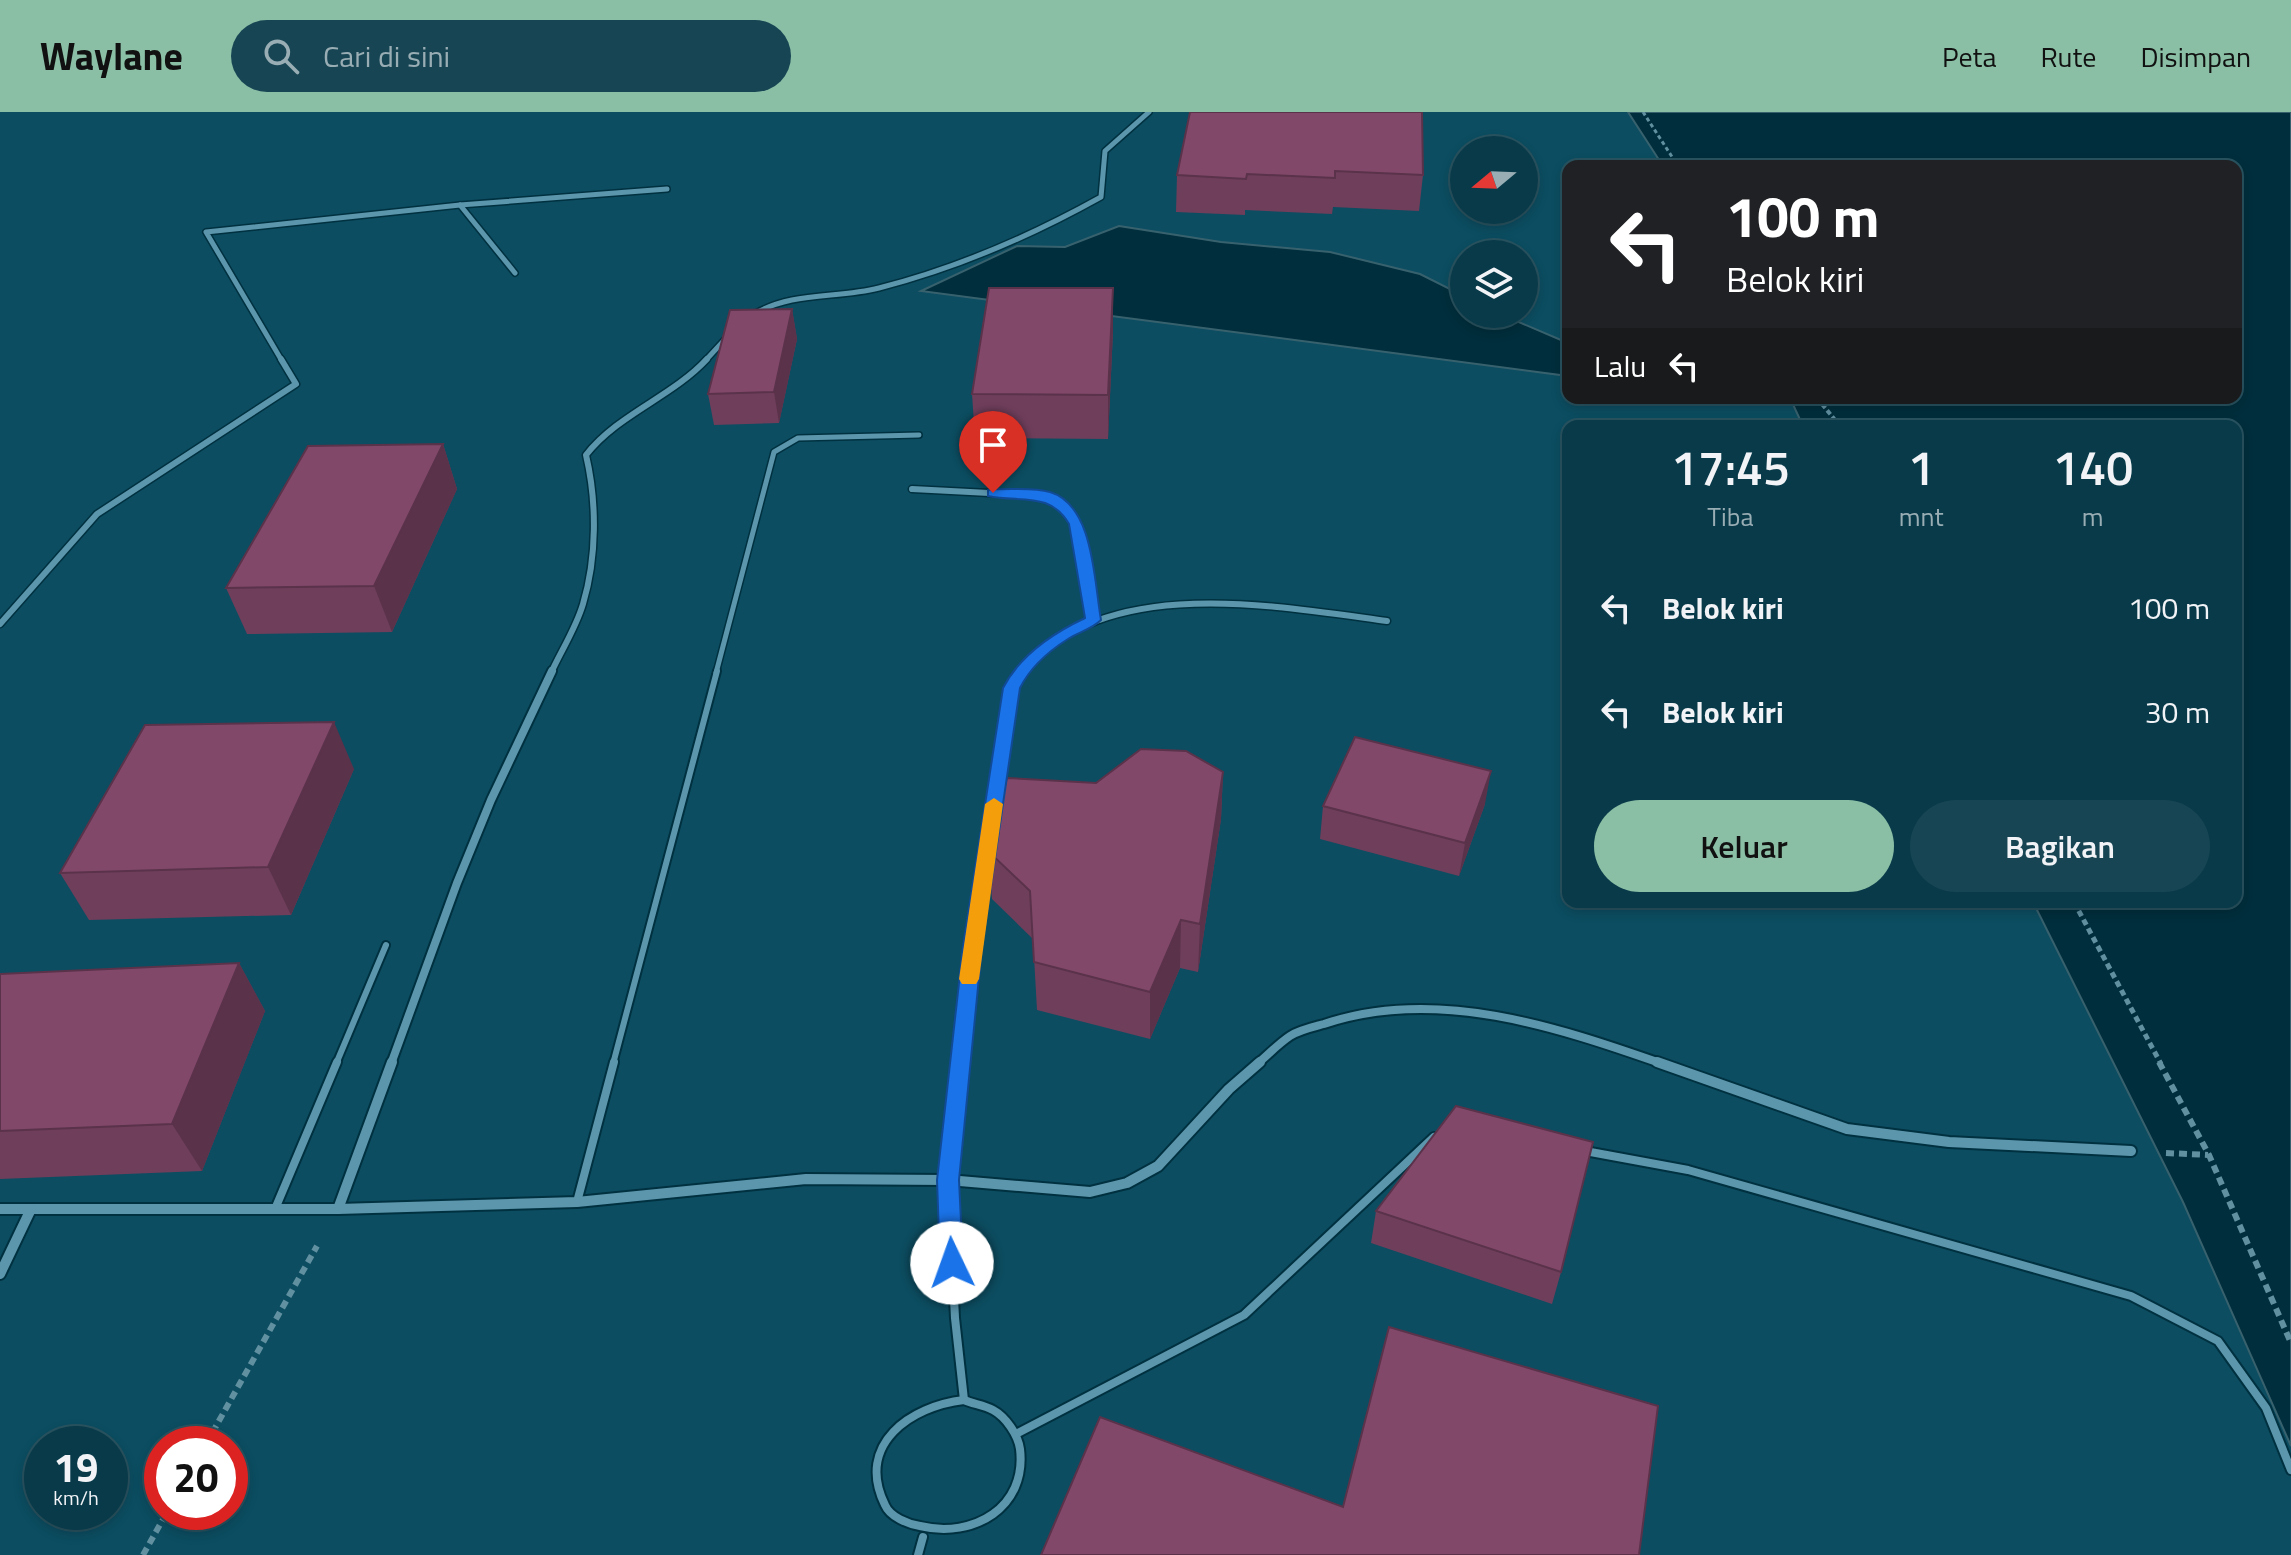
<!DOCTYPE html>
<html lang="id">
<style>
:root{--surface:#093a49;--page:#174553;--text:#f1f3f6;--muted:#99adb4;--line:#295461;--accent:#8abfa5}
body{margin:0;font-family:"Titillium Web",sans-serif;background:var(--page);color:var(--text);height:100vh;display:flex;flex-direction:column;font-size:30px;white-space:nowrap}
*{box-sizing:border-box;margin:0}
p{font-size:26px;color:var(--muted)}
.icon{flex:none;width:44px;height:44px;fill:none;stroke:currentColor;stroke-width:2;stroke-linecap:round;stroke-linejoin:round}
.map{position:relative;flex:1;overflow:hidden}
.side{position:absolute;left:1562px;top:308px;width:680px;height:488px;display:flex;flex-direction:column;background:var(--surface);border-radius:16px;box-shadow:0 4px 12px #0003,0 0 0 2px var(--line)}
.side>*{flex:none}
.banner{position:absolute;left:1562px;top:48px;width:680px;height:244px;border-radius:16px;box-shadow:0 4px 12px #0003,0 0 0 2px var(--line);background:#202124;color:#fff;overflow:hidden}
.needle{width:52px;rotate:251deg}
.controls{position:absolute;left:1450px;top:24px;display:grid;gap:16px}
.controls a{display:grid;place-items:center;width:88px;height:88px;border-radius:50%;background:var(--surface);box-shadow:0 4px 12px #0003,0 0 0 2px var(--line);font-size:40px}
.speed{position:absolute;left:24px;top:1314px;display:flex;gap:16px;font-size:40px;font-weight:700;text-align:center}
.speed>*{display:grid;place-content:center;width:104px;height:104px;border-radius:50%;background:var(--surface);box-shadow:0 4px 12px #0003,0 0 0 2px var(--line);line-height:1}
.speed small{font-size:20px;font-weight:400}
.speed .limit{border:12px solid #d22;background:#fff;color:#111}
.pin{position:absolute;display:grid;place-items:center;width:68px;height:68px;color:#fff;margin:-82px -34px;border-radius:50% 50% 50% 0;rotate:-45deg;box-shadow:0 0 8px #0007}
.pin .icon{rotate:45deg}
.me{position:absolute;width:88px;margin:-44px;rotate:357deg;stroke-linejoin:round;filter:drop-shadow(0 0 6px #0008)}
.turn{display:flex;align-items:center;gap:28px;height:168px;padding:0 32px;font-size:36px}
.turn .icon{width:104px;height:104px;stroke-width:2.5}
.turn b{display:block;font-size:56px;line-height:68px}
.then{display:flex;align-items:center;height:76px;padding:0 32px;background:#0003;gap:16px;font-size:30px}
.eta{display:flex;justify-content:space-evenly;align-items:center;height:136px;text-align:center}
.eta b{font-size:48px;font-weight:600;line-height:56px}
.action{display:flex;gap:16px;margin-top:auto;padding:16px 32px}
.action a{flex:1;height:92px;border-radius:48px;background:var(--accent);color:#111;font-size:32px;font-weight:600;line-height:92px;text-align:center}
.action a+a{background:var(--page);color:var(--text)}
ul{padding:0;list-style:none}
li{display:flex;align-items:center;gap:24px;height:104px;padding:0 32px}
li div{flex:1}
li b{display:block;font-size:30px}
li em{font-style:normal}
header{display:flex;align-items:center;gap:48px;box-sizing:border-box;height:112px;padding:0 40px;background:var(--accent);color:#111}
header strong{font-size:38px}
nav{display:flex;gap:44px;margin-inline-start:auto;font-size:28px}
.search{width:560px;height:72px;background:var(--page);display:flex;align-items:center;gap:20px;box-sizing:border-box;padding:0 28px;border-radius:44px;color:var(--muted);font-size:30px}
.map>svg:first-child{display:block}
.water{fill:#002e3c;stroke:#38616e;stroke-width:2}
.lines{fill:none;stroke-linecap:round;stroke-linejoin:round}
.service-far2-casing{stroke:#003140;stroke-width:8}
.service-far1-casing{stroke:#003140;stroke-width:10}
.service-casing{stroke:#003140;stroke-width:12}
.minor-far3-casing{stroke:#003140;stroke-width:8}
.minor-far2-casing{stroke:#003140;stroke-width:9}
.minor-far1-casing{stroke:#003140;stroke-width:12}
.minor-casing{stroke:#003140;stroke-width:14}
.path-far3{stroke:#6190a0;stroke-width:3;stroke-dasharray:4 3;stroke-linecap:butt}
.path-far2{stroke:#6190a0;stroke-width:4;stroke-dasharray:5 3;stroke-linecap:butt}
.path-far1{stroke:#6190a0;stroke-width:5;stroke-dasharray:6 4;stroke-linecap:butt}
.path{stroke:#6190a0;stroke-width:6;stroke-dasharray:8 5;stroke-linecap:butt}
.service-far2{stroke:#5c96ac;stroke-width:5}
.service-far1{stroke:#5c96ac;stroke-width:6}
.service{stroke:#5c96ac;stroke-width:8}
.minor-far3{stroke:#5c96ac;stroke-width:5}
.minor-far2{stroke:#5c96ac;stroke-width:6}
.minor-far1{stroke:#5c96ac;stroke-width:8}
.minor{stroke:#5c96ac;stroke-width:10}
.wall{fill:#6f3e5b}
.shaded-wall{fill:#5a324a}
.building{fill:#81486a;stroke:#5a324a;stroke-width:2}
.route{fill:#1a73e8;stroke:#114b97;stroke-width:2}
.slow{fill:#f59e0b}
</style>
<header>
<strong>Waylane</strong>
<div class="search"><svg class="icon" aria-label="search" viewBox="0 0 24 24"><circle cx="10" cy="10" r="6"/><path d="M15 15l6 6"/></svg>Cari di sini</div>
<nav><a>Peta</a><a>Rute</a><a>Disimpan</a></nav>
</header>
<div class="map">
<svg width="2291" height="1443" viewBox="0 0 2291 1443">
<rect width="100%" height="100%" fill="#0c4d61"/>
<g class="water">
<path d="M1628,0H2291V1334L2183,1090L2033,790H2236V314H1803L1790,286H2236V54H1663Z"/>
<path d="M1119,114L1221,130L1330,140L1420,162L1464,184V202H1500L1568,231V264L921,179L1017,134L1065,135Z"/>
</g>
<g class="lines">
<g class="service-far2-casing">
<path id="service-far2" d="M716,561L774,340L798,326L919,323"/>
</g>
<g class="service-far1-casing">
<g id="service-far1">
<path d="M336,952L386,833"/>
<path d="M613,952L717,559"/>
</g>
</g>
<g class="service-casing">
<g id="service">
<path d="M1585,1039L1688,1058L2131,1184L2218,1229L2266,1296L2291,1358"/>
<path d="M948,1068L955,1206L964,1288"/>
<path d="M577,1090L614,950"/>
<path d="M275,1097L337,950"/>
<path d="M964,1288C973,1292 984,1293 993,1298C1006,1305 1018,1323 1020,1337C1027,1395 974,1427 920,1414C908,1412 890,1405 885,1393C855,1332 911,1294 964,1288Z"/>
<path d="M1016,1322L1244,1203L1434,1025"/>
<path d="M918,1443L923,1425"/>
</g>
</g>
<g class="minor-far3-casing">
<g id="minor-far3">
<path d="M460,93L515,161"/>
<path d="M754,202C794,179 836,187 879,176C957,156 1031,124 1101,85L1105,39L1149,0"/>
<path d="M282,249L206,120L460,93L667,77"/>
<path d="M705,249L729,223"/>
</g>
</g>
<g class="minor-far2-casing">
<g id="minor-far2">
<path d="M912,377L1047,384L1067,396L1077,412L1093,508"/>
<path d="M0,512L97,402L296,272L281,247"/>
<path d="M551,561C561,539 576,516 583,492C597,445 597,390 586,343C618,302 672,285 707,247"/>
<path d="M1023,561C1101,461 1277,494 1387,509"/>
</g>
</g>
<g class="minor-far1-casing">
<g id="minor-far1">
<path d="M391,952L457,771L491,688L552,559"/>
<path d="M960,952L973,835L1011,576L1024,559"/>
<path d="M1257,952C1268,943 1278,932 1290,924C1299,918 1313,915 1324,912C1436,874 1557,915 1663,952"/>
</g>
</g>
<g class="minor-casing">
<g id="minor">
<path d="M1657,950L1847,1017L1949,1030L2131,1039"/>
<path d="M948,1068L961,950"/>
<path d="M0,1097H338L577,1090L806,1067L948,1068L1090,1080L1127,1071L1158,1054L1229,977L1260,950"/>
<path d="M338,1097L392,950"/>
<path d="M0,1162L31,1097"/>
</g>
</g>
<path class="path-far3" d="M1643,0L1678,54"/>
<path class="path-far2" d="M1817,286L1840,314"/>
<path class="path-far1" d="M2074,790L2161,952"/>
<g class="path">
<path d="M2159,950L2209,1043L2291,1231"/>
<path d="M2166,1041L2208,1043"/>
<path d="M206,1332L317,1134"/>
<path d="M143,1443L167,1400"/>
</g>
<use href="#service-far2" class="service-far2"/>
<use href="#service-far1" class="service-far1"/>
<use href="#service" class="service"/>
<use href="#minor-far3" class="minor-far3"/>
<use href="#minor-far2" class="minor-far2"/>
<use href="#minor-far1" class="minor-far1"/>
<use href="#minor" class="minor"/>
</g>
<g class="wall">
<path d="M1190,0L1423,63L1419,99L1333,95L1332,102L1245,98V103L1176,100L1177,63Z"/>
<path d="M1113,176V219L1108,327L975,326L972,282Z"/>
<path d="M792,197L797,227L779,311L714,313L708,282Z"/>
<path d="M443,332L457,377L392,520L247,522L226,476Z"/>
<path d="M354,657L291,803L89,808L60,761Z"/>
<path d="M1223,660L1221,707L1198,860L1180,856L1150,927L1037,898L1033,827L992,787L988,739L1096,671Z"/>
<path d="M1485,692L1459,764L1320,727L1323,694Z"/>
<path d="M239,851L265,899L202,1059L0,1067V862Z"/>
<path d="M1376,1099L1561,1160L1552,1192L1371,1131Z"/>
</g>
<g class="shaded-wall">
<path d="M1113,176V219L1108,327V283Z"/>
<path d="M792,197L797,227L779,311L774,280Z"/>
<path d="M443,332L457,377L392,520L374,474Z"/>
<path d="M334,610L354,657L291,803L268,755Z"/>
<path d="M1491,659L1485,692L1459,764L1465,731Z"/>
<path d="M1223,660L1221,707L1198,860L1200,812Z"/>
<path d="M1181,808L1180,856L1150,927V880Z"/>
<path d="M239,851L265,899L202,1059L172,1012Z"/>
</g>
<g class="building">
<path d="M1190,0H1422L1423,63L1335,59V66L1247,62L1246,67L1177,63Z"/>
<path d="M989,176H1113L1108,283L972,282Z"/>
<path d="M792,197L774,280L708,282L730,198Z"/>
<path d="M443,332L374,474L226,476L308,334Z"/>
<path d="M334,610L268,755L60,761L145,613Z"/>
<path d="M1355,625L1491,659L1465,731L1323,694Z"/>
<path d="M1141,637L1186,639L1223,660L1200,812L1181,808L1150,880L1034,850L1030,779L988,739L1007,666L1096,671Z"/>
<path d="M239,851L172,1012L0,1019V862Z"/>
<path d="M1456,994L1593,1030L1561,1160L1376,1099Z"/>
<path d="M1389,1215L1658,1294L1639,1443H1041L1100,1305L1343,1395Z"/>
</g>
<path class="route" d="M993,377C1010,378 1033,375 1050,380C1094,393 1094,469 1101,508C1092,517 1079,520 1068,527C1049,539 1030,556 1020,576L982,835L959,1068L963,1151L960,1158L952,1161L944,1158L940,1151L937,1068L963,835L1003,576C1020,543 1051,522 1085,506L1069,412C1050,379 1020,391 988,384V378Z"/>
<path class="slow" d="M994,686L1003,692L979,867L976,872H962L959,867L985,692Z"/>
</svg>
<div class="controls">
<a><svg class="needle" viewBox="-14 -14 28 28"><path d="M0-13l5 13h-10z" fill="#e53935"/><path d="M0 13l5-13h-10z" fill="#99adb4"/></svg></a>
<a><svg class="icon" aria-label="layers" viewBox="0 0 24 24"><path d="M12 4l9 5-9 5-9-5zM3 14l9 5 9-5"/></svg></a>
</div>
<div class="speed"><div>19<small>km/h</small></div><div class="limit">20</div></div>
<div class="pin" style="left:993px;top:381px;background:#d93025"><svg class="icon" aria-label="arrive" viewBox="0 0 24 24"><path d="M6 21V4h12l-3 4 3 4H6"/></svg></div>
<svg class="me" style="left:952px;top:1151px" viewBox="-20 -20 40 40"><circle r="19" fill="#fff"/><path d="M0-13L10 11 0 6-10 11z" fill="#1a73e8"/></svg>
<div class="banner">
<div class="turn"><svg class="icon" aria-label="left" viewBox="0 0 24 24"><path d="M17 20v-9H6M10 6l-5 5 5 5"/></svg><div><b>100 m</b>Belok kiri</div></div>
<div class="then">Lalu<svg class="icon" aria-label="left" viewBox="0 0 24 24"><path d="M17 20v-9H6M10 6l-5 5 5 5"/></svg></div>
</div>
<section class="side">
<div class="eta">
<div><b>17:45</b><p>Tiba</p></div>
<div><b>1</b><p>mnt</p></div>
<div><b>140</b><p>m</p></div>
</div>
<ul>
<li><svg class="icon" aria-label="left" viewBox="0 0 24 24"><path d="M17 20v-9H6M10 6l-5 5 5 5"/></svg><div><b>Belok kiri</b></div><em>100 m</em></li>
<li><svg class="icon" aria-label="left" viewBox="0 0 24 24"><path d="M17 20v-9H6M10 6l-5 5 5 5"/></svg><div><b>Belok kiri</b></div><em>30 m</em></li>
</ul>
<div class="action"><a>Keluar</a><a>Bagikan</a></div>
</section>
</div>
